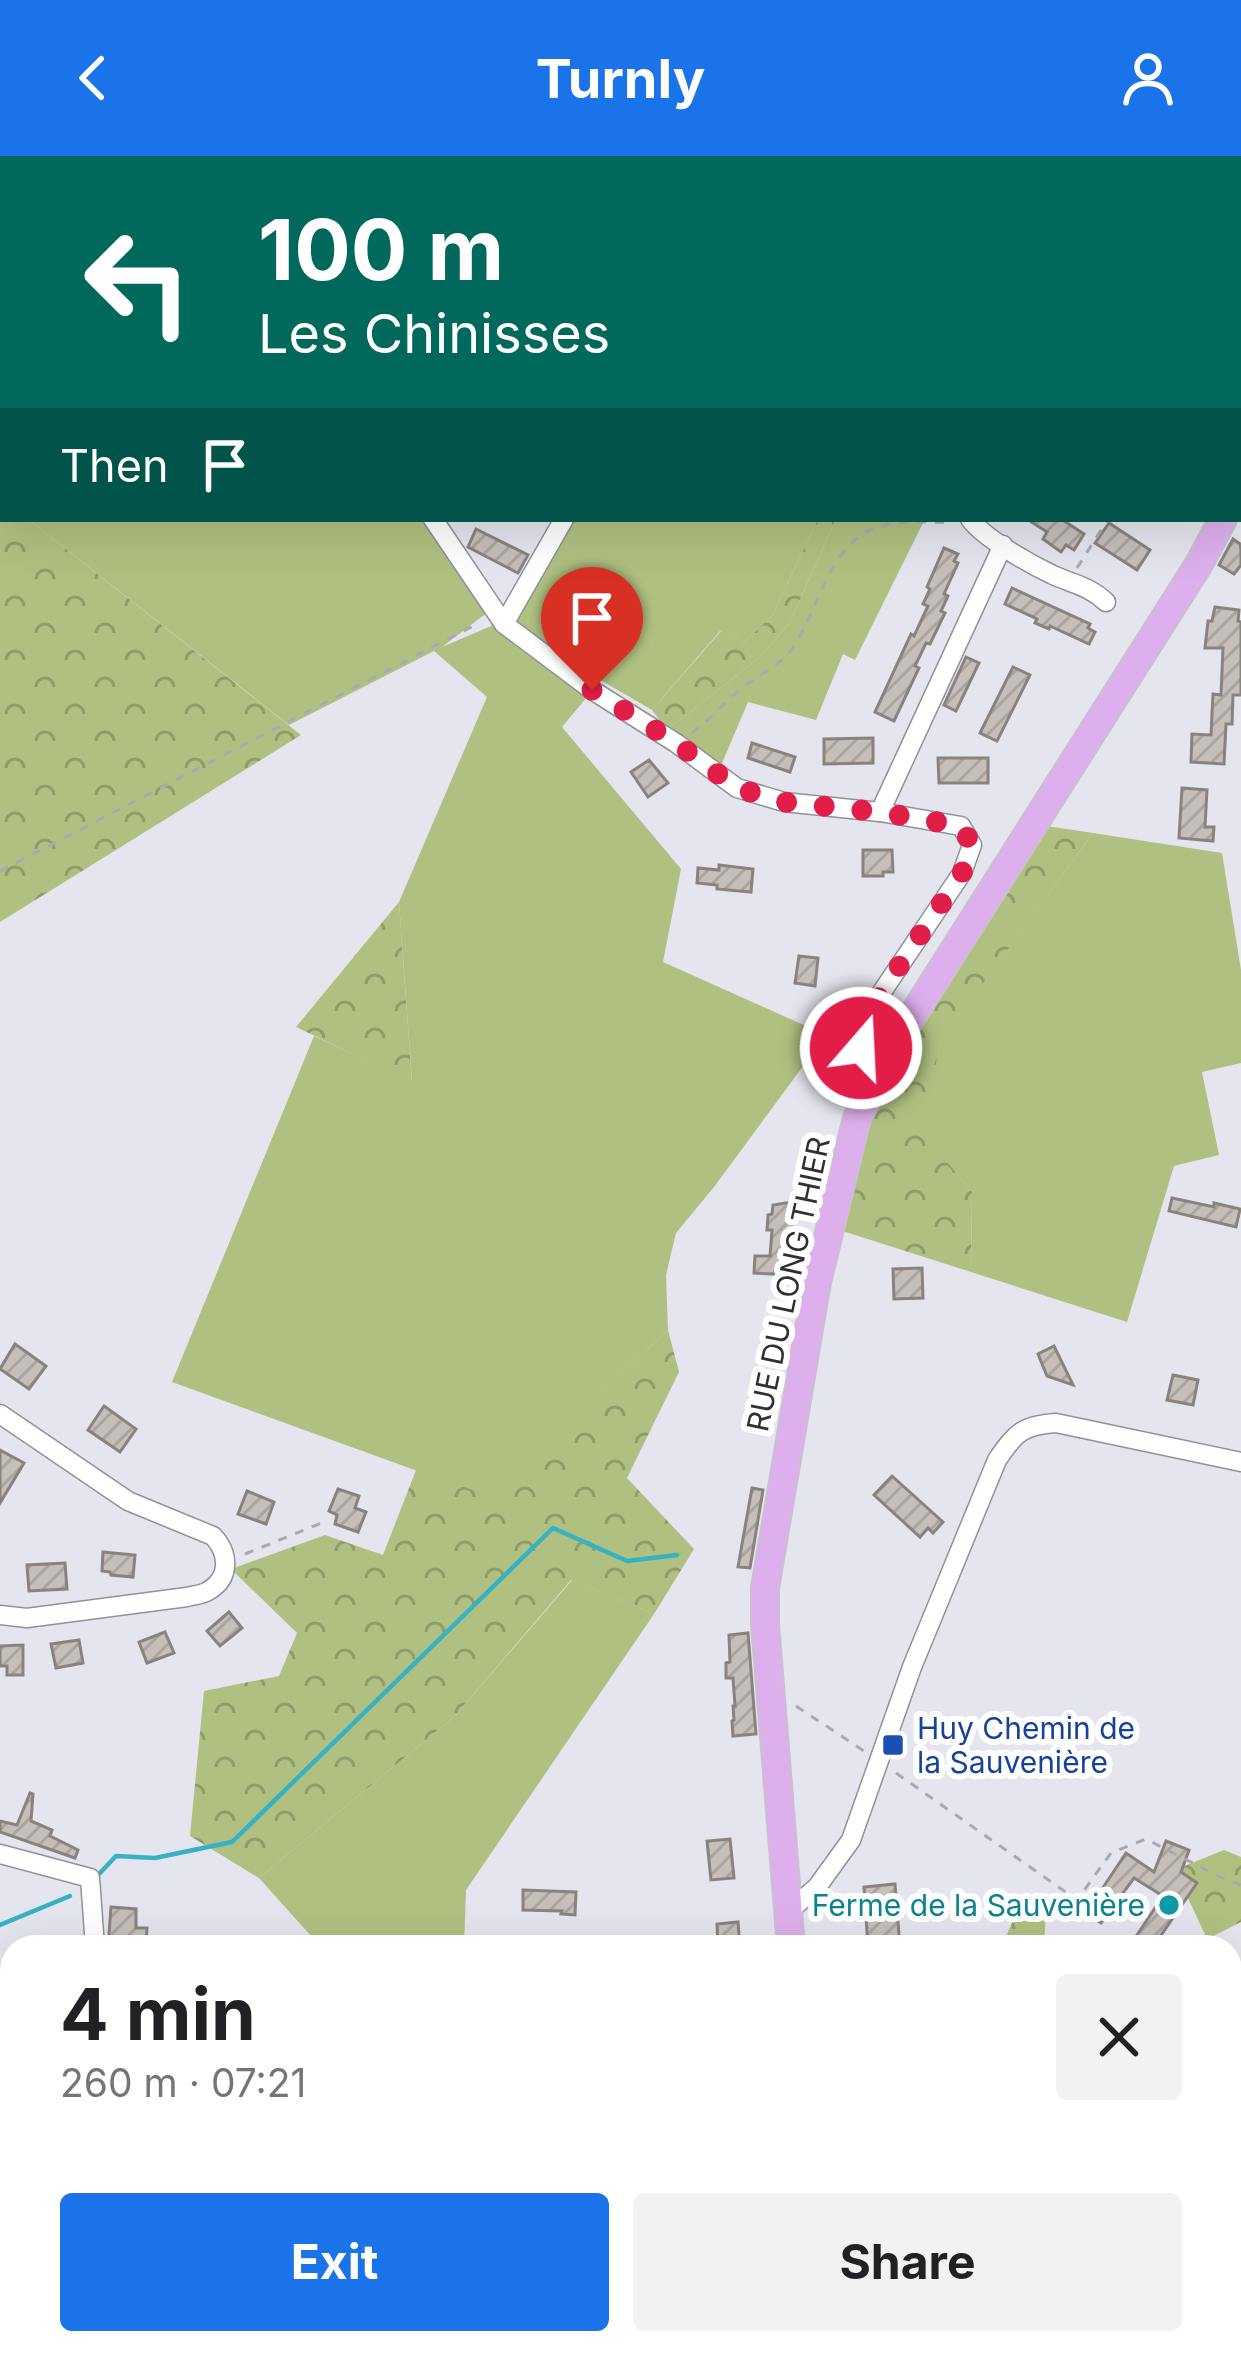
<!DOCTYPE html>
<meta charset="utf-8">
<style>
:root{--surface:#fff;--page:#f2f2f2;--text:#202124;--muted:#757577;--accent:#1a73e8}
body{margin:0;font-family:Inter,sans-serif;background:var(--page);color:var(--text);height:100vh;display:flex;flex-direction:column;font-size:45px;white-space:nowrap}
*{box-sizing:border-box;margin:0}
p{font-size:39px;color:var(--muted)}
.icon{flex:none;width:66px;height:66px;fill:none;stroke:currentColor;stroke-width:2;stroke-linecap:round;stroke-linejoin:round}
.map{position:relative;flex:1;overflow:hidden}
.panel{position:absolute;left:0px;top:1779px;width:1242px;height:420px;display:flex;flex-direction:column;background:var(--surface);border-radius:36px 36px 0 0;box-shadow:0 12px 48px #0002}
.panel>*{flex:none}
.banner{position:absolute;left:0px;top:0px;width:1242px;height:366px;box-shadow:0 12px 48px #0002;background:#00695c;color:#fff;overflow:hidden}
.pin{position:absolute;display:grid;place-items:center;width:102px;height:102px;color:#fff;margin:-123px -51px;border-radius:50% 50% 50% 0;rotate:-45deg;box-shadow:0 0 12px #0007}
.pin .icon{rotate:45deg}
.me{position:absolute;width:132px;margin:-66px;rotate:19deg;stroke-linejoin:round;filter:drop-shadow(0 0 9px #0008)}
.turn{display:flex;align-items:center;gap:42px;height:252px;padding:0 60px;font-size:54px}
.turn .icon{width:156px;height:156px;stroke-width:2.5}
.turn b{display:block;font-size:84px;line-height:102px}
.then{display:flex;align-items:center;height:114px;padding:0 60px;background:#0003;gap:24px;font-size:45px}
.round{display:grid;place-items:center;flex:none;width:126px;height:126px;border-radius:12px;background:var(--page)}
.summary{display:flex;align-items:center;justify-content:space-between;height:204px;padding:0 60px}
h1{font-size:72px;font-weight:700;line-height:90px}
.primary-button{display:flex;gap:24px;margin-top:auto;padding:24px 60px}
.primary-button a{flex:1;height:138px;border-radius:12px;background:var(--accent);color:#fff;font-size:48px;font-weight:700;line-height:138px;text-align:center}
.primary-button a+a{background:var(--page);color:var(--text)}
header{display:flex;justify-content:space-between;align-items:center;height:156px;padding:0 60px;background:var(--accent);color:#fff;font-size:54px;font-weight:700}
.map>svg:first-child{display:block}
.green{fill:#b0c081}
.forest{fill:url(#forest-crowns)}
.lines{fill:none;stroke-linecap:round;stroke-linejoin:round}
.stream{stroke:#36b2c3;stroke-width:4.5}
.building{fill:url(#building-hatch);stroke:#8a837d;stroke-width:3}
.minor-casing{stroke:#90929a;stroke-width:21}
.primary-casing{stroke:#c5c5c6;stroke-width:30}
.path{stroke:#a9aab1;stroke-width:3;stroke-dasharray:9 9;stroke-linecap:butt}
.minor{stroke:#fff;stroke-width:18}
.primary{stroke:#ddafec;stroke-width:27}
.route{stroke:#e11d48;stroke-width:21;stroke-dasharray:0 37.8}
.transit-dot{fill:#1a4fb4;stroke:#fff;stroke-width:4.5}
.culture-dot{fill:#0f9aa8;stroke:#fff;stroke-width:4.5}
.labels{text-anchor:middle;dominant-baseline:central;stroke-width:12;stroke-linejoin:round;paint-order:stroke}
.street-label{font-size:30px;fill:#2f3033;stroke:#fff}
.transit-label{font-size:30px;fill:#164399;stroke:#fff;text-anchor:start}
.culture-label{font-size:30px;fill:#0d838f;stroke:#fff;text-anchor:end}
</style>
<header><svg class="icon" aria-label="back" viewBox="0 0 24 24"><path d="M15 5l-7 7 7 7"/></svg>Turnly<svg class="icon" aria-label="person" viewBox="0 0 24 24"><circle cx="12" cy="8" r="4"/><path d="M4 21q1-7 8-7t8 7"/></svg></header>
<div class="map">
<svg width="1241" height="2199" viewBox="0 0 1241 2199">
<defs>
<pattern id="forest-crowns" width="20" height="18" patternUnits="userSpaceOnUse" patternTransform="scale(3)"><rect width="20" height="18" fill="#b0c081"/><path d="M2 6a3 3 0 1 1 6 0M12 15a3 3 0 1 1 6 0" fill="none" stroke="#909c6a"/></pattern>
<pattern id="building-hatch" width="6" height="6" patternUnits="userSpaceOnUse" patternTransform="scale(3)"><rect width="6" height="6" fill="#c6bfb9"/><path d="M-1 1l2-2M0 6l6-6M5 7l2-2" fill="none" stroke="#aaa4a0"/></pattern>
</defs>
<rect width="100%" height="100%" fill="#e4e5ee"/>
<g class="green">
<path d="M409,0H728L727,3H408Z"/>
<path d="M28,363H426L488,456L442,491L496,468L592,535L562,571L681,713L663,806L826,879L714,1031L676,1077L666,1119L668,1174L492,1342L172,1226L314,880L412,925L399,746L487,541L434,495L289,569Z"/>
<path d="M564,363H818L772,460L744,486L720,475L652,554L504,468V448Z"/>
<path d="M836,363H925L855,504L843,498L816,564L748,546L720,612L667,574L760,501L789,468Z"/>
<path d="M1093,677L1222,697L1241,814V907L1202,916L1219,999L1174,1010L1127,1166L971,1116L972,1036L922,977L940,885Z"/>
<path d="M572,1424L654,1458L466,1734L464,1791H321L259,1722L455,1560Z"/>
<path d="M1230,2083L1241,2086V2199H1189L1190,2187H1230Z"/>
</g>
<g class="forest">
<path d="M0,0H84V3H3V363H28L301,579L0,766Z"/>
<path d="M818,363H836L789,468L760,501L667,574L652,554L721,475L744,486L772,460Z"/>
<path d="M1033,668L1093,677L940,886L923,977L972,1036L971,1116L830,1071L857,962Z"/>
<path d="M399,746L412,926L296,871Z"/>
<path d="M668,1174L679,1216L627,1322L694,1393L654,1458L571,1424L455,1560L259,1722L190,1680L204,1535L279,1520L297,1477L231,1413L325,1379L383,1399L416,1314L492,1341Z"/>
<path d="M1224,1694L1241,1701V1766L1207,1783L1187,1740L1196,1727L1177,1713Z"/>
<path d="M1026,1737L1047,1743L1044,1787L1048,1791H1011L1007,1778Z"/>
</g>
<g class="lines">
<g class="stream">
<path d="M100,1717L116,1700L155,1702L232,1686L553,1372L627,1405L677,1399"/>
<path d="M0,1769L70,1740"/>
</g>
</g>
<g class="building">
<path d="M1027,363H1061L1084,378L1074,394L1066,389L1061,396L1043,383L1047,376Z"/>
<path d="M1109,367L1150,394L1137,414L1095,387Z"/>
<path d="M476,373L528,399L518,417L468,391Z"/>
<path d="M1233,383L1240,388L1241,394V409L1234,418L1219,409Z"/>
<path d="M944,392L958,398L954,405L958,407L944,438L948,440L941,455L945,457L930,488L926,487L915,510L919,512L894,565L875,556L911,478L914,480L928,450L923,448L930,433L927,431Z"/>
<path d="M1012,432L1090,468L1088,472L1095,476L1089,488L1050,470L1049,473L1035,467L1037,463L1005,448Z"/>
<path d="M1215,451L1239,454L1238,465L1241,466V539H1233L1232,568H1226L1224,608L1191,606L1192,578L1211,579L1213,538L1221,539L1223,492H1205L1208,465H1212Z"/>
<path d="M966,501L979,507L956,555L944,549Z"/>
<path d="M1013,511L1030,519L997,585L980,577Z"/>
<path d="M873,582V607L824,608V583Z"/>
<path d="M752,587L795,601L790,616L748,602Z"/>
<path d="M938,602H988V627H939Z"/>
<path d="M649,604L668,627L648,641L631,616Z"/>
<path d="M1182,632L1207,634L1205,671H1214L1213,685L1179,682Z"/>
<path d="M863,694H892L893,716H883V720H863Z"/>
<path d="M719,709L753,713L751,736L717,733V729L697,727L698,712L719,714Z"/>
<path d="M799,800L818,802L815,830L795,827Z"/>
<path d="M1172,1042L1214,1051V1047L1240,1053L1236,1071L1169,1055Z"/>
<path d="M792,1046L793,1107L790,1119L754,1117L755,1100H770L772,1074H767L768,1059L772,1058L773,1049Z"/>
<path d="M922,1112L923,1142L894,1143L893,1113Z"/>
<path d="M15,1188L46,1210L29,1233L0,1213Z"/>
<path d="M1054,1190L1073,1229L1047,1220L1038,1198Z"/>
<path d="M1173,1219L1198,1224L1193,1249L1167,1244Z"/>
<path d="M104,1250L136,1273L120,1296L88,1274Z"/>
<path d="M0,1294L24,1307L0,1347Z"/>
<path d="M892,1320L943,1366L933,1377L928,1372L920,1381L874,1339Z"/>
<path d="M752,1332L763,1334L750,1412L738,1411Z"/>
<path d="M338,1333L359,1340L355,1352L366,1356L358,1376L335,1368L337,1359L329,1355Z"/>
<path d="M247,1335L274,1346L266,1368L238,1358Z"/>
<path d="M103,1396L135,1399L133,1421L111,1419L110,1416L102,1415Z"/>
<path d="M65,1407L67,1433L29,1435L27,1409Z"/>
<path d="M229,1456L242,1472L220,1490L207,1475Z"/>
<path d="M165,1476L174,1497L147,1507L139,1486Z"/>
<path d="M748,1477L756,1578L733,1580L732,1565L734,1564L733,1550H735L733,1522H726V1507L730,1506L729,1479Z"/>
<path d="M79,1484L83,1507L56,1512L51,1488Z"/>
<path d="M23,1489V1519H7V1510H0V1490Z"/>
<path d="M30,1637L33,1638L31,1665L52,1674L50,1680L78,1694L75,1702L0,1676V1665L17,1669Z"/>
<path d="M730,1683L734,1722L711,1724L707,1685Z"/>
<path d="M1166,1685L1189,1694L1181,1716L1197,1727L1153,1791H1129L1163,1740L1134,1722L1101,1767L1086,1757L1126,1697L1154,1716Z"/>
<path d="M895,1728L900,1791H868L864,1731Z"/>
<path d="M523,1734L576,1736L575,1759L561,1758L562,1755L523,1754Z"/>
<path d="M111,1751L136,1753V1772H147L146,1791H108Z"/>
<path d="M738,1766L740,1791H718L717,1768Z"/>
</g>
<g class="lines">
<g class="minor-casing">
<g id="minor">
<path d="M227,0L228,3"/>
<path d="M727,3L728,0"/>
<path d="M1239,339L1241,341"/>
<path d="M433,363L504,468L564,363"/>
<path d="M970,363C985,383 1030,408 1053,419C1073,428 1089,430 1106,446"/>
<path d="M504,468L592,534L676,587L737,632L784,646L880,656L961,670L972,689L962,717L857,873L861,892L884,905"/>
<path d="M880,656L1003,389"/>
<path d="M0,1258L128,1345L213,1380C229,1397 231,1422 208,1435C202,1439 194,1439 187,1441L27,1462L0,1459"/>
<path d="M0,1698L90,1722L95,1791"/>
<path d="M789,1755L817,1731L851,1684L912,1511L997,1304C1015,1277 1023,1269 1056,1267L1241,1306"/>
<path d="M260,2187L267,2199"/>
<path d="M0,2197L13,2199"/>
<path d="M44,2199L47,2187"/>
<path d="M702,2199L708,2187"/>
</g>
</g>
<g class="primary-casing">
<g id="primary">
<path d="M1233,0V3"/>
<path d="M1239,106L1241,139"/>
<path d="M1239,312L1241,303"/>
<path d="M791,1791L765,1468V1432L817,1126L857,962L895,887L1199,408L1223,363"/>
<path d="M826,2187L827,2199"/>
</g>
</g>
<g class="path">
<path d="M15,0V3"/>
<path d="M1239,193L1241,191"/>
<path d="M0,239L3,224"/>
<path d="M1239,245L1241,246"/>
<path d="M1077,412L1108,363"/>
<path d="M692,577C709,564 724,547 741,533C757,519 779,511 792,493C822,450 830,375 893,367C911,364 931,367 949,366"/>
<path d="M0,715L479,467"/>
<path d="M245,1398L324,1366"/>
<path d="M796,1550L864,1595"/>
<path d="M896,1617L1077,1744L1111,1697L1146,1683L1222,1722L1241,1729"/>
</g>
<use href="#minor" class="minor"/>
<use href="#primary" class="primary"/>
</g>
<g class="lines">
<path class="route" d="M592,534L676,587L737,632L784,646L880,656L961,670L972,689L962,717L857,873L861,892"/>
</g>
<rect class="transit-dot" x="881" y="1577" width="24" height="24" rx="6"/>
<circle class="culture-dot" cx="1169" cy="1749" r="12"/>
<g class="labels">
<g class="street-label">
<text transform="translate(788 1128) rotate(-78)">RUE DU LONG THIER</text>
</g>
<g class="transit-label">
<text x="917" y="1572">Huy Chemin de<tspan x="917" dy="34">la Sauvenière</tspan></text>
</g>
<g class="culture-label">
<text x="1145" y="1749">Ferme de la Sauvenière</text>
</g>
</g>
</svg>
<div class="pin" style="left:592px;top:534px;background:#d93025"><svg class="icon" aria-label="arrive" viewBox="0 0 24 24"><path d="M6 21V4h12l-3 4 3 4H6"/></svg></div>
<svg class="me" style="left:861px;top:892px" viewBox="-20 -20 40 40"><circle r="17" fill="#e11d48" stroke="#fff" stroke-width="3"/><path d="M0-11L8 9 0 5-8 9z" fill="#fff"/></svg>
<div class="banner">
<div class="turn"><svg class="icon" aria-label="left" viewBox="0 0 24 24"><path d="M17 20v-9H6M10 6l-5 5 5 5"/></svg><div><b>100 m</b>Les Chinisses</div></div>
<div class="then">Then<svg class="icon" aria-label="arrive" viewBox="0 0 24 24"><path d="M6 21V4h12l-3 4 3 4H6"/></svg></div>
</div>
<section class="panel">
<div class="summary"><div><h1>4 min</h1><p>260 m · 07:21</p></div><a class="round"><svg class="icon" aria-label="close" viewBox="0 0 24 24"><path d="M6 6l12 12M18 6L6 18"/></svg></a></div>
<div class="primary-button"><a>Exit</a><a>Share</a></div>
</section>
</div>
